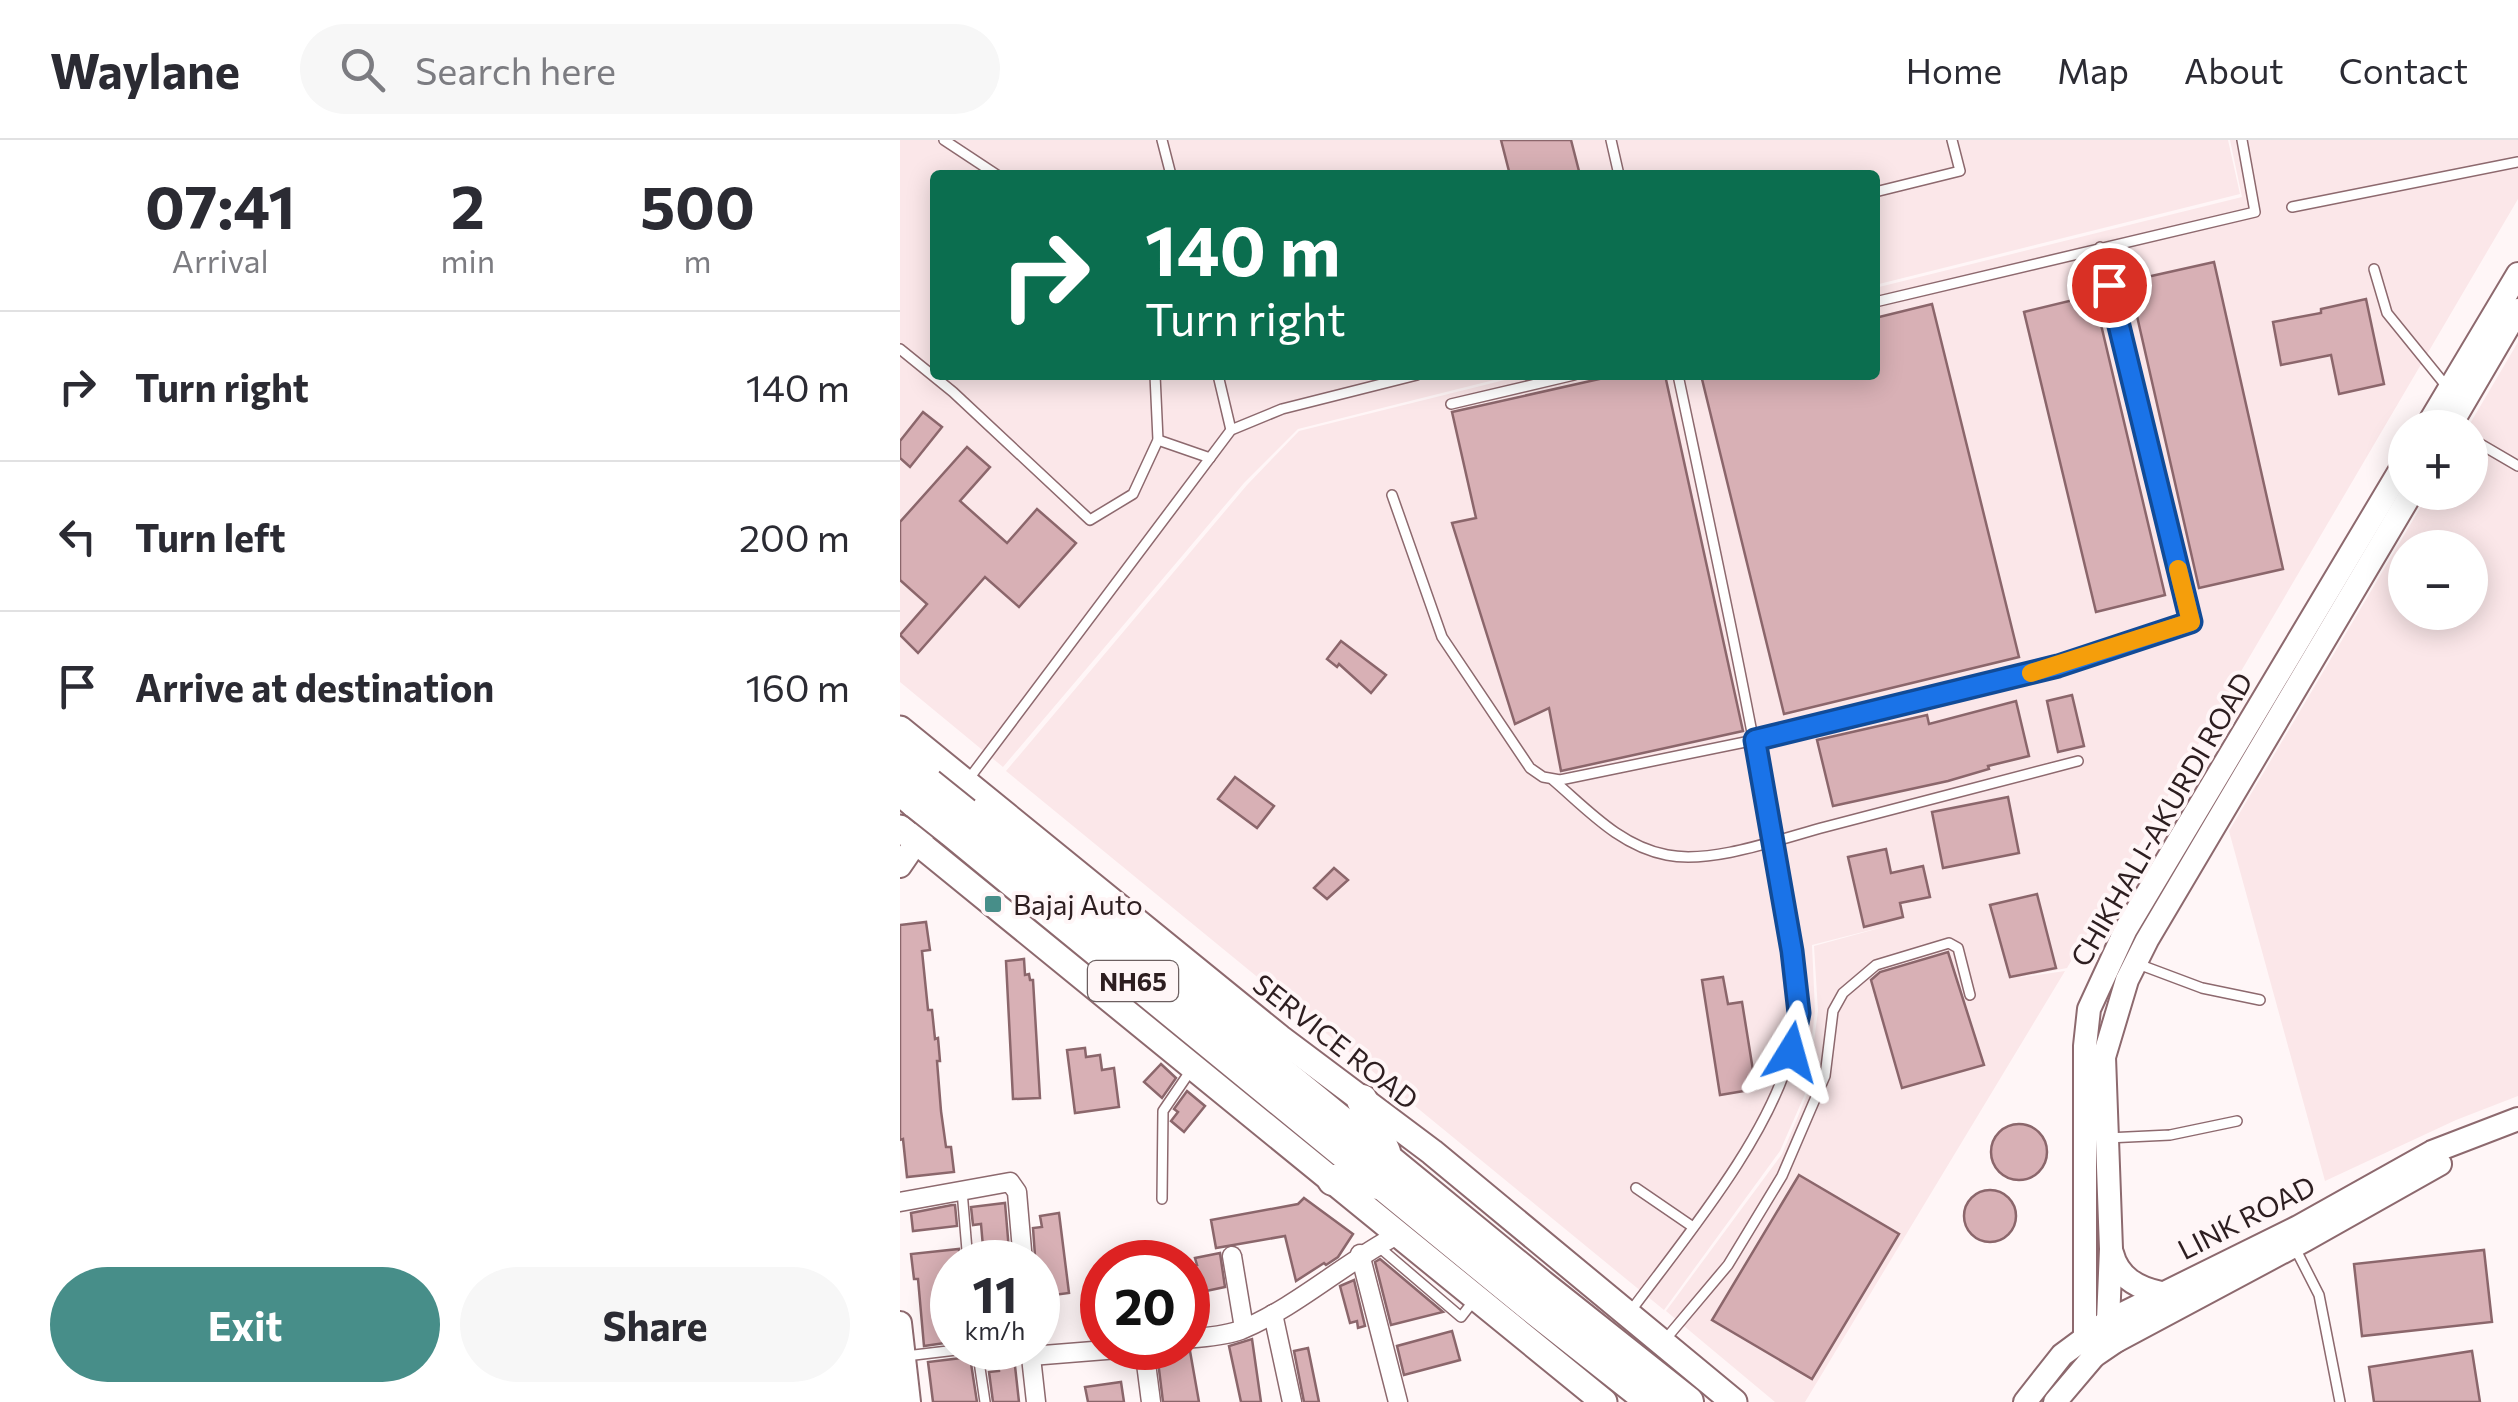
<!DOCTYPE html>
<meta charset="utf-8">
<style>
:root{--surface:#fff;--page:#f7f7f7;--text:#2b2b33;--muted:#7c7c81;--line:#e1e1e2;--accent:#478e89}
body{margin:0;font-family:Commissioner,sans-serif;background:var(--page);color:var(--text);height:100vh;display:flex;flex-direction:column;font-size:38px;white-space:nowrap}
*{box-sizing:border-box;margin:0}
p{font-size:32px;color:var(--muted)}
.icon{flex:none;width:55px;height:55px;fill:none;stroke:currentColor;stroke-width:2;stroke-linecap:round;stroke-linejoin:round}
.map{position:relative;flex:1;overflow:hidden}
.drawer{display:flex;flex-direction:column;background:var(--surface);width:900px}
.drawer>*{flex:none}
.top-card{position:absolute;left:30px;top:30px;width:950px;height:210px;border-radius:10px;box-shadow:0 5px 25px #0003;background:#0b6e4f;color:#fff;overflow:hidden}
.buttons{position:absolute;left:1488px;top:270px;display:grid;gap:20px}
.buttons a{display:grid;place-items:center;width:100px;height:100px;border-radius:50%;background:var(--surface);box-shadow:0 5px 25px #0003;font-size:50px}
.speed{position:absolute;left:30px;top:1100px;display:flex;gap:20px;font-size:50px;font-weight:700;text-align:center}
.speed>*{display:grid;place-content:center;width:130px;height:130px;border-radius:50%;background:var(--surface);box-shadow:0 5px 25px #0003;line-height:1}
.speed small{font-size:25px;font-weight:400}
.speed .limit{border:15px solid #d22;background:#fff;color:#111}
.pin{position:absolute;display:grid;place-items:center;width:85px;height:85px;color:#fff;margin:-42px;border:5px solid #fff;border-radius:50%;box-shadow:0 2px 10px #0007}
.me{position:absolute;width:110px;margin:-55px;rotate:8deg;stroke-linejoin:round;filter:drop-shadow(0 0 8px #0008)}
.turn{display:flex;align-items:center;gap:35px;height:210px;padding:0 50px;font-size:45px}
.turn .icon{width:130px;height:130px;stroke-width:2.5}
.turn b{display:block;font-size:70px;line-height:85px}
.eta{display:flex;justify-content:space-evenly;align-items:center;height:170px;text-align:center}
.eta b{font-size:60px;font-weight:700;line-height:70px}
.primary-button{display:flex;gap:20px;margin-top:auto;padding:20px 50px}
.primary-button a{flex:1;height:115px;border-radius:60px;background:var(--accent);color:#fff;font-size:40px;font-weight:700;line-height:115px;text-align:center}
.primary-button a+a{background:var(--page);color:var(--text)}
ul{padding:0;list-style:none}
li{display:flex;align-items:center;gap:30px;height:150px;padding:0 50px;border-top:2px solid var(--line)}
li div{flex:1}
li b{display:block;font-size:38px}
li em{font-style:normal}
header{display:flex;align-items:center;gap:60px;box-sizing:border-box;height:140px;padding:0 50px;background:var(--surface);border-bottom:2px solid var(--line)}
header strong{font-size:48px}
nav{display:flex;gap:55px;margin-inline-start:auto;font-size:35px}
.search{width:700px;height:90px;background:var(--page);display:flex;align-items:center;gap:25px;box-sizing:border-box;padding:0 35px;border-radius:55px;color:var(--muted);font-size:38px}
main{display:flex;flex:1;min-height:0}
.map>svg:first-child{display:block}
.built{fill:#fbe7e9;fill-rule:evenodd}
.building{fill:#d8b0b5;stroke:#8b666b;stroke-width:2.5}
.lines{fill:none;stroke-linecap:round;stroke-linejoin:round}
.lane-casing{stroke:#8d696e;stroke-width:12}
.street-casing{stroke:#8d696e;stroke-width:21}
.secondary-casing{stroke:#8d696e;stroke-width:26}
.primary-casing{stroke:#8d696e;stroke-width:29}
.highway-casing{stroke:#8d696e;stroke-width:34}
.lane{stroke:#fff;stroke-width:9}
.street{stroke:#fff;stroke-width:18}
.secondary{stroke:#fff;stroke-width:22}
.primary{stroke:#fff;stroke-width:25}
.highway{stroke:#fff;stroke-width:30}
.highway-bridge-casing{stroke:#8d696e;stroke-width:34;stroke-linecap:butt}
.highway-bridge{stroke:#fff;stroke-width:30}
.route-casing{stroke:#114b97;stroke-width:25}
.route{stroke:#1a73e8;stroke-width:18}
.slow{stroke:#f59e0b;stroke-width:18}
.poi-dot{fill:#478e89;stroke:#fff6f7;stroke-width:4}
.labels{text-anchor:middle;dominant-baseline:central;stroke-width:8;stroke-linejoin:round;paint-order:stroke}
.shield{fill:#fff6f7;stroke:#6c5f60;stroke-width:2.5}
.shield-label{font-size:25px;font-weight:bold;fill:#2d1e20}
.street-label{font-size:28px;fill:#2d1e20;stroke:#fff6f7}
.poi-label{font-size:28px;fill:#2d1e20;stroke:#fff6f7;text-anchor:start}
</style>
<header>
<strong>Waylane</strong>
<div class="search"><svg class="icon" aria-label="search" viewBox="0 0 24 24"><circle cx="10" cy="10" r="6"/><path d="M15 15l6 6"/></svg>Search here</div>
<nav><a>Home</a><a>Map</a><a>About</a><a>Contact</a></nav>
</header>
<main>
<section class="drawer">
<div class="eta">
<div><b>07:41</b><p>Arrival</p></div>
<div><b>2</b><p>min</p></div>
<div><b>500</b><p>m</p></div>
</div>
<ul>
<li><svg class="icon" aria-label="right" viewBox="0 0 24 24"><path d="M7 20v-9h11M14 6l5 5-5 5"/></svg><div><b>Turn right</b></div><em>140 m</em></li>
<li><svg class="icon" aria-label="left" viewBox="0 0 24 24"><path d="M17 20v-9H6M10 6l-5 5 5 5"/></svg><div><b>Turn left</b></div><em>200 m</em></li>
<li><svg class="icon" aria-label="arrive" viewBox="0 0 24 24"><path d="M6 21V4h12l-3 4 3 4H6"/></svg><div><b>Arrive at destination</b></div><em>160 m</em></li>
</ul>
<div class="primary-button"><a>Exit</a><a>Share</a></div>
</section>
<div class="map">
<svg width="1618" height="1262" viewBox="0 0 1618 1262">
<rect width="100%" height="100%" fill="#fff6f7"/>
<g class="built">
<path d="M0,0H1328L1340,54L975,145V35H35V235H614L398,289L344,343L103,627L0,542Z"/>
<path d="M1330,0H1618V59L1167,828L1116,838L1165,831L905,1262H875L766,1171L882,1014L907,955L918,871L914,806L998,783L912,805L915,871L905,954L880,1011L764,1170L106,631L347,345L399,291L625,235H975V148L1342,57Z"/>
<path d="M1618,202V956L1556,980L1425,1041L1329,691L1529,353L1570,352L1568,287ZM1505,408H1570V472H1505Z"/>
</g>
<g class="building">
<path d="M601,0H671L680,35H610Z"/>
<path d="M1314,122L1383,429L1299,448L1229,141Z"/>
<path d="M1194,155L1265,455L1196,472L1124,172Z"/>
<path d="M1466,159L1484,244L1439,254L1431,215L1381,225L1373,182L1421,173V169Z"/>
<path d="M1032,164L1119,517L884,574L801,235H975V178Z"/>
<path d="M717,235H765L843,591L661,631L649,568L615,584L552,383L576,378L552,272Z"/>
<path d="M23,272L42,287L10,327L0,318V301Z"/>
<path d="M67,307L90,327L60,361L107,403L137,369L176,403L119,467L85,437L18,513L0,495L27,464L0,440V382Z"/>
<path d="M441,501L486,535L471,553L439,524L437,527L427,519Z"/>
<path d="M1172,555L1184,606L1158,612L1147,561Z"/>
<path d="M1116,561L1129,616L1088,626L1089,629L1048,641L933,666L917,600L1027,575L1029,584Z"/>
<path d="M335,637L374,666L357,688L318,659Z"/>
<path d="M1108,657L1119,713L1043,728L1032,672Z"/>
<path d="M986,709L991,733L1023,726L1030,757L1000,763L1003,777L964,787L948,717Z"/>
<path d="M434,728L448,740L427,759L414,748Z"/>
<path d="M1137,754L1156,828L1110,837L1090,765Z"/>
<path d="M26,782L30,810L22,811L28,870H32L35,899L38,898L40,921H37L41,971L46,1007H51L54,1032L7,1037L3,999L0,1000V785Z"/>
<path d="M1048,812L1084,925L1002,948L971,840L980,832Z"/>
<path d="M124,819L125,835L129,834L130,840H133L140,958L113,959L106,821Z"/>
<path d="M823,837L828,864L842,862L856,949L820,955L802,840Z"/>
<path d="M185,908L186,917L200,915L202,930L214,928L219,967L175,973L167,910Z"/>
<path d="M261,924L276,938L262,958L244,942Z"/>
<path d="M287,951L305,966L284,992L271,981L278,972L274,969Z"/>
<circle cx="1119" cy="1012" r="28"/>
<path d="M899,1035L999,1094L912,1239L812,1180Z"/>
<circle cx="1090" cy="1076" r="26"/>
<path d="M404,1058L453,1094L438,1117L426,1125L424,1123L396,1141L385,1096L316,1108L311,1080L398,1064Z"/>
<path d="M105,1063L110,1122H76L75,1107H83L81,1084L73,1085L71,1067Z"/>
<path d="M52,1065H55L57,1086L13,1091L11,1073Z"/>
<path d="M159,1073L169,1153L138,1157L133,1088L142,1087L140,1076Z"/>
<path d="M59,1109L60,1122H52V1202L24,1206L18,1139H14L11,1114Z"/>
<path d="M1584,1110L1592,1182L1462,1196L1454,1124Z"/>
<path d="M320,1113L325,1147L292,1154L288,1127L297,1125L295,1118Z"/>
<path d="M480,1119L518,1151L543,1172L491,1185L475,1122Z"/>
<path d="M454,1140L465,1186L458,1188L457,1181L450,1183L440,1146Z"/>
<path d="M552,1191L560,1220L504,1235L497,1206Z"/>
<path d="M352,1199L361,1262H341L329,1206Z"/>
<path d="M97,1208H113L119,1262H93L89,1232L99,1231Z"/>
<path d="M408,1208L419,1262H404L394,1211Z"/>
<path d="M281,1209L290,1211L299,1262H263L257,1213Z"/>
<path d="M1572,1211L1580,1262H1474L1469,1227Z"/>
<path d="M70,1217L77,1262H33L28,1222Z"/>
<path d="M221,1242L224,1262H188L185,1247Z"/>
</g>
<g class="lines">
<g class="lane-casing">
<g id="lane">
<path d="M44,0L97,35"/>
<path d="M262,0L271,35"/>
<path d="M711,0L719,35"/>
<path d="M975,52L1060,31L1052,0"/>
<path d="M1392,67L1618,22"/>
<path d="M1474,129L1487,173L1547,247"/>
<path d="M975,162L1355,72L1342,0"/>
<path d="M0,209L53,252L190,380L233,354L258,300L255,235"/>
<path d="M318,235L331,290"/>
<path d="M551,264L674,235"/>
<path d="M1570,298L1618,326"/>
<path d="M258,300L310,318"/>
<path d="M492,355L542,497L630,628L643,637L660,640L855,600L1158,526L1291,482L1200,107"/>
<path d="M68,640L331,290L382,269L517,235"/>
<path d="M653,640C688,670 720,706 767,715C812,724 880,699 925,687C1009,665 1094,643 1178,621"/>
<path d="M1238,824L1302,848L1360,860"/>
<path d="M1207,998L1270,995L1337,981"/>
<path d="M736,1048L793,1087"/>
<path d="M62,1051L68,1122"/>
<path d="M262,1059L263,971L291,930"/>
<path d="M479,1107L561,1177L575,1159"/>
<path d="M1395,1108L1419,1155L1440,1262"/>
<path d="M730,1172C784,1099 870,997 892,908C908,842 885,770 873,705C845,548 811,391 778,235"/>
<path d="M764,1201L828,1125L882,1036L925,936L933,871L943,853L976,825L1049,803L1058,808L1070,855"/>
<path d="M77,1208L85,1262"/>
<path d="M6,1216L73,1208"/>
</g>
</g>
<g class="street-casing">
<g id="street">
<path d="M0,1062L110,1042L117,1052L123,1122"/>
<path d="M460,1114L498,1262"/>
<path d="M332,1116L344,1188"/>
<path d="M373,1174L392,1262"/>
<path d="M288,1199C305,1197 325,1196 341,1190C397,1167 445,1122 499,1094"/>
<path d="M130,1208L136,1262"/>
<path d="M244,1208L251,1262"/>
<path d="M131,1216L231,1208"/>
</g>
</g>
<g class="secondary-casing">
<g id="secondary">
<path d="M1526,288L1618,134"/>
<path d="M1549,288L1618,170"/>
<path d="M0,726L26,688"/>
<path d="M1212,1113C1218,1137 1237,1148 1261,1153"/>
<path d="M0,1183L9,1262"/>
<path d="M1216,1201L1208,1181L1211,1109L1204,917L1227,840L1247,800L1512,352"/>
<path d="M1194,1216L1185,1196V906L1189,869L1226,789L1505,322"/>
<path d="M1125,1262L1162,1215L1208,1181L1398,1087L1532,1012L1618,979"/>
<path d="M1155,1262L1194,1216L1216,1201L1405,1100L1540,1024"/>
</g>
</g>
<g class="primary-casing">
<g id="primary">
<path d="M0,589L380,898L532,1012L834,1262"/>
<path d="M0,688L704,1262"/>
</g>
</g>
<g class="highway-casing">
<g id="highway">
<path d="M0,620L29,644"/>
<path d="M0,650L16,663"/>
<path d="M65,673L642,1146L788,1262"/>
<path d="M50,690L628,1164L752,1262"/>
<path d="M462,960L485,1012"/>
<path d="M433,1040L480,1044"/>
</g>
</g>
<use href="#lane" class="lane"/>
<use href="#street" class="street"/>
<use href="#secondary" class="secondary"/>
<use href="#primary" class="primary"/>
<use href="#highway" class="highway"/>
<g class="highway-bridge-casing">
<g id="highway-bridge">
<path d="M29,644L65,673"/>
<path d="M16,663L50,690"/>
</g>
</g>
<use href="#highway-bridge" class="highway-bridge"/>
</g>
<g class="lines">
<g class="route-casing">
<path id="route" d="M891,912L899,873L892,811L855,600L1158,526L1291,482L1209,145"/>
</g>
<use href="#route" class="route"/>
<path class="slow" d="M1131,533L1291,482L1278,429"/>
</g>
<rect class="poi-dot" x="83" y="754" width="20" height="20" rx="5"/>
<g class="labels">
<rect class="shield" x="188" y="821" width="90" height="40" rx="8"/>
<g class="shield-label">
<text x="233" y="841">NH65</text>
</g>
<g class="street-label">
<text transform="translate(1261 679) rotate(-60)">CHIKHALI-AKURDI ROAD</text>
<text transform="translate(436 901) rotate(38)">SERVICE ROAD</text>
<text transform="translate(1346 1077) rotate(-27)">LINK ROAD</text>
</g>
<g class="poi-label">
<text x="113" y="764">Bajaj Auto</text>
</g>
</g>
</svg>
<div class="buttons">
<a>+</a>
<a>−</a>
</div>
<div class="speed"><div>11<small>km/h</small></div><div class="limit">20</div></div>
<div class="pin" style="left:1209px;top:145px;background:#d93025"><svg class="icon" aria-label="arrive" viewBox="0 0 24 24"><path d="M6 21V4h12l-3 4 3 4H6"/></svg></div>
<svg class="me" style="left:891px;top:912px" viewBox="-20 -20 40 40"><path d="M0-17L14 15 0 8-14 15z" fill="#1a73e8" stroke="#fff" stroke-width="4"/></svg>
<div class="top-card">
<div class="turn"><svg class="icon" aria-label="right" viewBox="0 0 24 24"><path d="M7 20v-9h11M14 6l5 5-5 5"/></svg><div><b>140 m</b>Turn right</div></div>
</div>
</div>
</main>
